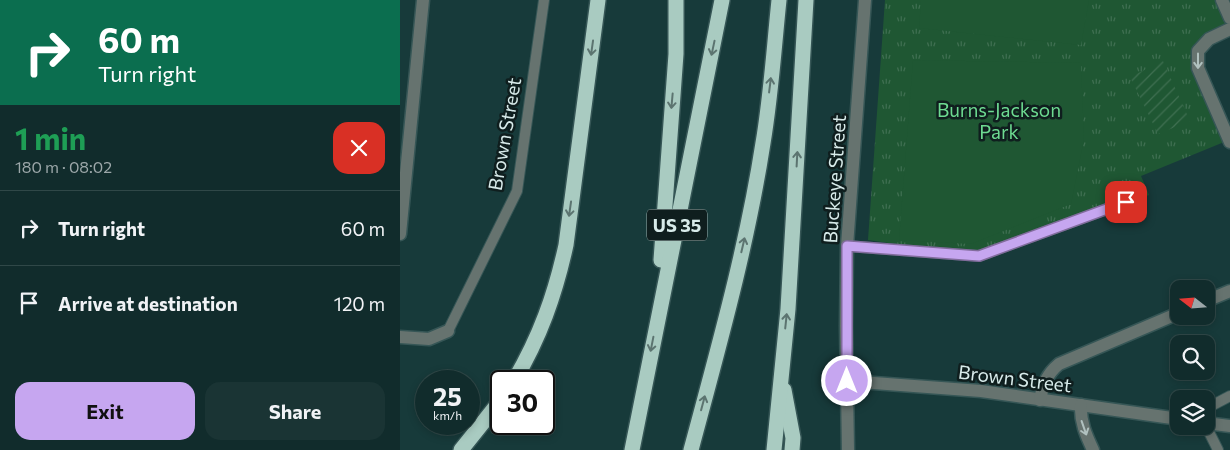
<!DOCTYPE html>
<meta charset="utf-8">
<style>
:root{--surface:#112c2c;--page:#1a3434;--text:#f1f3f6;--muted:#9ca7a9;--line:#304848;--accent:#c6a6f0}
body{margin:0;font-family:Commissioner,sans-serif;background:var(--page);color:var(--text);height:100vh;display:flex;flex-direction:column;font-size:19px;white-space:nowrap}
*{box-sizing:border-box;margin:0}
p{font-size:16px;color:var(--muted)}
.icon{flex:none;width:28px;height:28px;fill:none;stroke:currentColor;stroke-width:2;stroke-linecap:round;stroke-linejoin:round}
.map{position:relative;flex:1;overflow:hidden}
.drawer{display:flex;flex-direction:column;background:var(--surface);width:400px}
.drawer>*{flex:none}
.guide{background:#0b6e4f;color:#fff;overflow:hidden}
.needle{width:32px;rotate:287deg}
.tools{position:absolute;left:770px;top:280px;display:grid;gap:10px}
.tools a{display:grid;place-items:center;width:45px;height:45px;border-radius:10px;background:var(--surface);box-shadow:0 2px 8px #0003,0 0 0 1px var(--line);font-size:25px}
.speed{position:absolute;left:15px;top:370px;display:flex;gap:10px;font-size:25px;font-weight:700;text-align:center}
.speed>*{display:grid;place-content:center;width:65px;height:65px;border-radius:50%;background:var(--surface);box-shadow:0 2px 8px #0003,0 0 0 1px var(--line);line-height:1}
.speed small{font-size:12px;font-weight:400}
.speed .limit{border:2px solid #111;border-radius:8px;background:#fff;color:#111}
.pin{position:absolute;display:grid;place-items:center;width:42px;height:42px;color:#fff;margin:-21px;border-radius:10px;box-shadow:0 2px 8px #0006}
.me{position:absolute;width:55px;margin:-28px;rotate:0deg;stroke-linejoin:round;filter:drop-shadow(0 0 4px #0008)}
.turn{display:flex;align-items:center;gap:18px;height:105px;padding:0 15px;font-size:22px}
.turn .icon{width:65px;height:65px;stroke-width:2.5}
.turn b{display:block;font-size:35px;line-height:42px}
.round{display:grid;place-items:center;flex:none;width:52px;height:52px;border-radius:15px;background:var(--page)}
.headline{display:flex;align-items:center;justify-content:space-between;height:85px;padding:0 15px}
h1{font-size:30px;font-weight:700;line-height:38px;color:#1e9e55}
.action{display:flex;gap:10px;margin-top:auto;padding:10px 15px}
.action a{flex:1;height:58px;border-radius:15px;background:var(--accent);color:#111;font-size:20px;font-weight:700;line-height:58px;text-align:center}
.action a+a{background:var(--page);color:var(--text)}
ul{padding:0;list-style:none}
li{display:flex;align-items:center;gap:15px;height:75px;padding:0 15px;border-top:1px solid var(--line)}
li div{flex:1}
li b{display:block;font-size:19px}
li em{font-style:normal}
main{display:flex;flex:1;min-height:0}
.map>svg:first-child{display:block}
.grass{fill:url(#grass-tufts)}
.garden{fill:url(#garden-furrows)}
.pitch{fill:#1f5733}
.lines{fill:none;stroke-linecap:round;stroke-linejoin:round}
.service-casing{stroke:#365656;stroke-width:12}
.minor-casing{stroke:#365656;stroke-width:15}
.motorway-casing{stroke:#365656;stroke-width:18}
.service{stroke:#66736f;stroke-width:10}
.minor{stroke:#66736f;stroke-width:12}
.motorway{stroke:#a9cbc1;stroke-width:15}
.oneway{stroke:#5c7470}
.oneway2{stroke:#b0c1bf}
.route-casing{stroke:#816c9c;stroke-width:12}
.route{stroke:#c6a6f0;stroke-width:9}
.labels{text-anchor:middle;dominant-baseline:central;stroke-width:5;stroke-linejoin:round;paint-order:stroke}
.shield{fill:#0f1e1e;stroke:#9caead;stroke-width:1}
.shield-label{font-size:18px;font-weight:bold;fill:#d8ebea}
.park-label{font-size:19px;fill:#6dda91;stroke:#0f1e1e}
.street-label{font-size:19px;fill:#d8ebea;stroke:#0f1e1e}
</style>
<main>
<section class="drawer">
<div class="guide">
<div class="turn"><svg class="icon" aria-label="right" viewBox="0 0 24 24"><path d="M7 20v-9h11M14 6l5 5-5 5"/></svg><div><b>60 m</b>Turn right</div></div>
</div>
<div class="headline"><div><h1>1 min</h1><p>180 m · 08:02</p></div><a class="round" style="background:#d93025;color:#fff"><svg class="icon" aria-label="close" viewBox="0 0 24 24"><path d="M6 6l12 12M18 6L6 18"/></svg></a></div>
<ul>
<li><svg class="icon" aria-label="right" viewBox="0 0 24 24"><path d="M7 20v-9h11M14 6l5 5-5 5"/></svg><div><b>Turn right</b></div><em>60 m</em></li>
<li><svg class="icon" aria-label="arrive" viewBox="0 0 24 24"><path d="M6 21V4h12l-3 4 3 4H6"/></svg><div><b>Arrive at destination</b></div><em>120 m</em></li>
</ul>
<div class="action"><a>Exit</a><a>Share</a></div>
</section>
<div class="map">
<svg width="830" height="450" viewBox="0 0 830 450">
<defs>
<pattern id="grass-tufts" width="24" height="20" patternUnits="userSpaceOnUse" patternTransform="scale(1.25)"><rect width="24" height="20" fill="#1f5733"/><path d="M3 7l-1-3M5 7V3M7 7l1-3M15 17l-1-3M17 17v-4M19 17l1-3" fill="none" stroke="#3f6f51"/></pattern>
<pattern id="garden-furrows" width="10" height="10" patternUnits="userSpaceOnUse" patternTransform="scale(1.25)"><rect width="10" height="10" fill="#1f5733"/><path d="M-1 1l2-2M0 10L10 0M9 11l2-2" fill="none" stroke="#3f6f51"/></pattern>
</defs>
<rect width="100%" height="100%" fill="#173a3a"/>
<path class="grass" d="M485,0H822L830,29L799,51L829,140L741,176L749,195L579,256L468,240Z"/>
<path class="garden" d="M763,61L790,121L758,134L730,77Z"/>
<g class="pitch">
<path d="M521,0H689L681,45L519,28Z"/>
<path d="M513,60L681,63L684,139L671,204L571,244L499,240Z"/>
</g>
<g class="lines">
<g class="service-casing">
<g id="service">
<path d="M447,246L579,256L726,202"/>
<path d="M48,331L117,191L144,0"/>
<path d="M806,419L811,406L830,396"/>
<path d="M806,426L818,450"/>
</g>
</g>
<g class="minor-casing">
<g id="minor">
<path d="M822,0L830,18"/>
<path d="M830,29L809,39L798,51V68L830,142"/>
<path d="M0,234L23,0"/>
<path d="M806,301L830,291"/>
<path d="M0,337L29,339L48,331"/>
<path d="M447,381L581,391L779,419"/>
<path d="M640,400C643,384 647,374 659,364L779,313"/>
<path d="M681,405C680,422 686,435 693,450"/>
<path d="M806,423L830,426"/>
<path d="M448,450L446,326L447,246L465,0"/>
</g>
</g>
<g class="motorway-casing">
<g id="motorway">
<path d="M261,260L276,54V0"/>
<path d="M114,381C140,337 155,295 166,245L198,0"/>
<path d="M384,390L393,438L392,450"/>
<path d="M61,450L101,400"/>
<path d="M232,450L322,0"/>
<path d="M291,450C318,349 347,247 363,143C371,96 374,48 379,0"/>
<path d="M374,450L388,309L406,0"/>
</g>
</g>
<use href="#service" class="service"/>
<use href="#minor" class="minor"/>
<use href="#motorway" class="motorway"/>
</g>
<defs><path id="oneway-shaft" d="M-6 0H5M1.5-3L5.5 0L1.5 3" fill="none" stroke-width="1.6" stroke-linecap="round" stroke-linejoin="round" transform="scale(1.25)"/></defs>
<g class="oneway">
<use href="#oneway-shaft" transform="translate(192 48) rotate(98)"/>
<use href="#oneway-shaft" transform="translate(313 48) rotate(102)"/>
<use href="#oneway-shaft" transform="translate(370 85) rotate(-83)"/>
<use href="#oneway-shaft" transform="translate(272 101) rotate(95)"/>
<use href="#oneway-shaft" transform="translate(397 159) rotate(-87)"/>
<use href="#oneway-shaft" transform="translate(170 209) rotate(98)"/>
<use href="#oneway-shaft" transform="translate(343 245) rotate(-77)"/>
<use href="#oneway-shaft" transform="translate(386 321) rotate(-84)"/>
<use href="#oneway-shaft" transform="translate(252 344) rotate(101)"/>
<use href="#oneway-shaft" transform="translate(303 403) rotate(-75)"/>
</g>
<g class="oneway2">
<use href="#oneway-shaft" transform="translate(798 61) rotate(90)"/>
<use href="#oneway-shaft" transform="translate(684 428) rotate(71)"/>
</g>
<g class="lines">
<g class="route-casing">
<path id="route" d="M447,381V246L579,256L726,202"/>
</g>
<use href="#route" class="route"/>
</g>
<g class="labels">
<rect class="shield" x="247" y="209.5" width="60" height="31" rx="4"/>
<g class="shield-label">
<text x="277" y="225">US 35</text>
</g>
<g class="park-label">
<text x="599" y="109">Burns-Jackson<tspan x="599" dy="22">Park</tspan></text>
</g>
<g class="street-label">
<text transform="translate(104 134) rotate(-80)">Brown Street</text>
<text transform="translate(434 179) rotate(-86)">Buckeye Street</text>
<text transform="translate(615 378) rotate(7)">Brown Street</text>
</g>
</g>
</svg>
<div class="tools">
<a><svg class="needle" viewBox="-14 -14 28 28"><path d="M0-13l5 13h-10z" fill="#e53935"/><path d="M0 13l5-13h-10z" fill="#9ca7a9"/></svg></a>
<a><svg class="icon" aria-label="search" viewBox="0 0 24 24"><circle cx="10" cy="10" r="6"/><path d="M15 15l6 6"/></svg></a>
<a><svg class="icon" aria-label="layers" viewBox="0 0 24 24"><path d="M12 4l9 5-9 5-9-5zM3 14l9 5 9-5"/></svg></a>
</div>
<div class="speed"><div>25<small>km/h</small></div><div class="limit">30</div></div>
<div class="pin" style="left:726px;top:202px;background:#d93025"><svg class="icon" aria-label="arrive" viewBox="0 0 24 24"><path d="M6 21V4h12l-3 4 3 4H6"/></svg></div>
<svg class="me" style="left:447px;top:381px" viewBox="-20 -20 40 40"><circle r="17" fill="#c6a6f0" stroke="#fff" stroke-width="3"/><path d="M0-11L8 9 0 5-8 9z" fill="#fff"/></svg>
</div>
</main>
